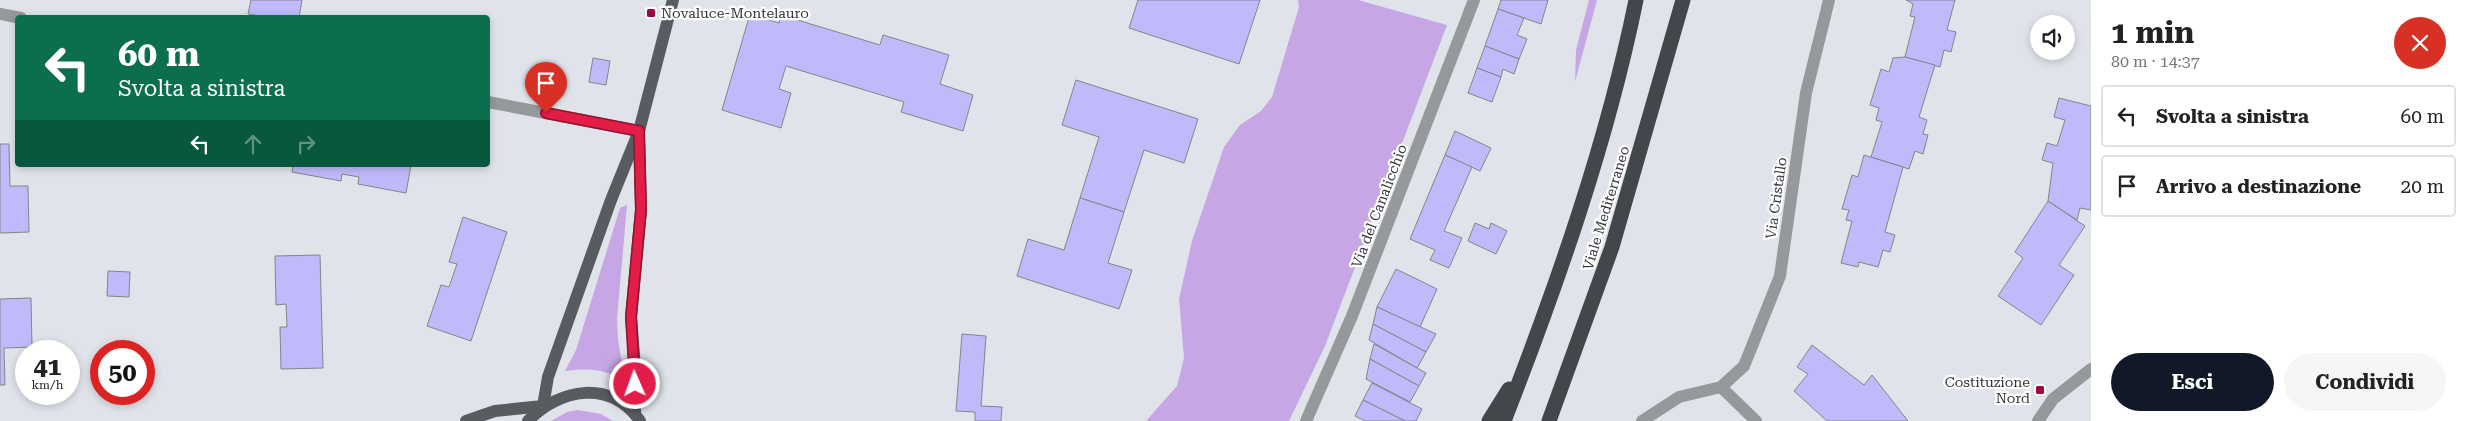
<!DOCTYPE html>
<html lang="it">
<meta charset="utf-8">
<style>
:root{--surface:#fff;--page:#f6f6f6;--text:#222;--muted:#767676;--line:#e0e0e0;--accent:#111827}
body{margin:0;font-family:"Roboto Serif",serif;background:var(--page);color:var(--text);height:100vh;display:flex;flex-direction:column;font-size:19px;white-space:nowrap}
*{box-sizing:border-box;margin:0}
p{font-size:16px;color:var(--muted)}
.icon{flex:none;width:28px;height:28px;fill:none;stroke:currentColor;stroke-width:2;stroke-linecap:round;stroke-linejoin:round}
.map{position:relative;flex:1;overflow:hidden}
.panel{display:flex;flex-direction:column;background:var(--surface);width:375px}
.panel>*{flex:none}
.banner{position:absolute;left:15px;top:15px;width:475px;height:152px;border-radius:5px;box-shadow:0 2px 8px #0003;background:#0b6e4f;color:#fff;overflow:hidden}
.controls{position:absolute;left:2030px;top:15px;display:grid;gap:10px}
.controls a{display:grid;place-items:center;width:45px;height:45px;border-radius:50%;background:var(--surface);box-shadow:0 2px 8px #0003;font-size:25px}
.speed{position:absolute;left:15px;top:340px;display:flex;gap:10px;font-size:25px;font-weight:700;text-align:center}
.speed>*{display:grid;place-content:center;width:65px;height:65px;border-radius:50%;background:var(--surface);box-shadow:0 2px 8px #0003;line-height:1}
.speed small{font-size:12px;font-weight:400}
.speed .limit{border:8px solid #d22;background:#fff;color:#111}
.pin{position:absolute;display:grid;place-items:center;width:42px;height:42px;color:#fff;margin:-51px -21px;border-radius:50% 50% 50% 0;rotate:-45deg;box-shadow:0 0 5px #0007}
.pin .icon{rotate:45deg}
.me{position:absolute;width:55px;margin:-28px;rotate:358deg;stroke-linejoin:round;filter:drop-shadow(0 0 4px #0008)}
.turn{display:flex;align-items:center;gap:18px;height:105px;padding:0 20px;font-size:22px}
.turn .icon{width:65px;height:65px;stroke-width:2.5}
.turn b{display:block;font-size:35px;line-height:42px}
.lanes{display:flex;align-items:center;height:48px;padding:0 20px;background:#0003;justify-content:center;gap:25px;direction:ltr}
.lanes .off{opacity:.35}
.round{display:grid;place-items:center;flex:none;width:52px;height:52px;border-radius:26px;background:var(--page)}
.headline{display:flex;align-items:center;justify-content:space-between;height:85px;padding:0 20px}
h1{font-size:30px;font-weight:700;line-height:38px}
.action{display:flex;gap:10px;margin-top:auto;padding:10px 20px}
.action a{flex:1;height:58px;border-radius:30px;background:var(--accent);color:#fff;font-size:20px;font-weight:700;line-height:58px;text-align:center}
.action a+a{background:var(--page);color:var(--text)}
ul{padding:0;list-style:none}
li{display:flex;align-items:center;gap:15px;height:62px;margin:0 10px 8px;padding:0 10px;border:2px solid var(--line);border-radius:5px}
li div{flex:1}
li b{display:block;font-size:19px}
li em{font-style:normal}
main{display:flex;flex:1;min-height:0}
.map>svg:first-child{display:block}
.green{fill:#c6a6e5}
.building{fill:#bfbbfa;stroke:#84848b}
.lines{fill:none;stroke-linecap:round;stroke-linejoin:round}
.minor{stroke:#96999b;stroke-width:12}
.major{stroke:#585c60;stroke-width:12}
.highway{stroke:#42474b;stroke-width:15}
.route-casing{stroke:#92132f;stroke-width:12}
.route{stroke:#e11d48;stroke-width:9}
.poi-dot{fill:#a00342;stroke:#fff;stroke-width:2}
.labels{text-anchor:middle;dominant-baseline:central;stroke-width:4.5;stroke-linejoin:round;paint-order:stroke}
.poi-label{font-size:14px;fill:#353639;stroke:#fff;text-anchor:start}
.street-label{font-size:14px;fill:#353639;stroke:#fff}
</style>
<main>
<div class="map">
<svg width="2091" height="421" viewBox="0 0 2091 421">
<rect width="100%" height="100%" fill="#e0e3ea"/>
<g class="green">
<path d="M1298,0H1358L1447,25L1325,346L1289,421H1146L1177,386L1184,358L1179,299L1192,241L1224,147L1240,125L1261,111L1272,97L1299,7Z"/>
<path d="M1589,0H1597L1575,82L1576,50Z"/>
<path d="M627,205L617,319L618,339L624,376L621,378C602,369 585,368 565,371L576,350L620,208Z"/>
<path d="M578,410L601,414L613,421H551L567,412Z"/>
</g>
<g class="building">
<path d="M251,0H302L299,18H272L248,14Z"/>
<path d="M1138,0H1260L1239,64L1129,28Z"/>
<path d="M1501,0H1548L1541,24L1498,9Z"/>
<path d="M1906,0H1955L1947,30L1956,32L1951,52L1944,50L1940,67L1905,57L1915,17L1910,16L1913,4Z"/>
<path d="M1498,9L1524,18L1517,35L1527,39L1519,59L1485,46Z"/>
<path d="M750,14L779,23L781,15L880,45L883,35L949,55L940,84L973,95L963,131L901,112L904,102L786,66L779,89L791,93L781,128L722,110Z"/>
<path d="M1485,46L1519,59L1514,74L1503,69L1501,77L1477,68Z"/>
<path d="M1905,57L1935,65L1919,117L1927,120L1923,134L1928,135L1923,154L1915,151L1909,169L1871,157L1882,122L1876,120L1879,108L1870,105L1881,69L1889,72L1893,58Z"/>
<path d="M593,58L610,61L606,85L589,82Z"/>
<path d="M1477,68L1501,77L1492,102L1468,93Z"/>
<path d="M1076,80L1198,119L1184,163L1144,150L1124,212L1080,198L1099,137L1062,125Z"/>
<path d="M2059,98L2091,106V210L2080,208L2077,220L2048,201L2053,163L2042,160L2047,143L2057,146L2065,120L2054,117Z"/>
<path d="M1455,131L1491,148L1480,171L1445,155Z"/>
<path d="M0,144H9L10,186H28L29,232L0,233Z"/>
<path d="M1445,155L1472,167L1444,231L1462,238L1449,268L1430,260L1435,250L1410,239Z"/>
<path d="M1864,155L1903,167L1885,232L1895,235L1890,252L1883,250L1878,267L1859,262L1858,267L1841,263L1852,221L1846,220L1849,210L1842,209L1852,175L1858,177Z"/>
<path d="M293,165H411L406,193L358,184L359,177L342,174L341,181L292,172Z"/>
<path d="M1080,198L1124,212L1108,263L1132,270L1119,309L1017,276L1028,239L1064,250Z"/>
<path d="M2048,201L2085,226L2059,265L2074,275L2041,325L1998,296L2023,258L2015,252Z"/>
<path d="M463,217L507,232L471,341L427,326L441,285L449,287L457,264L449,262Z"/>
<path d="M1475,223L1489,229L1491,223L1507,231L1496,254L1468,241Z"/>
<path d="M320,255L323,368L281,369L280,327H287L286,304L276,305L275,256Z"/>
<path d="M1396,269L1437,289L1420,327L1377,307Z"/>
<path d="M108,271L130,272L129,297L107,296Z"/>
<path d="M31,298L32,347L4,348L5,385H0V299Z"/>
<path d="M1377,307L1436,334L1426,352L1373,324Z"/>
<path d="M1373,324L1426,352L1417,368L1369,340Z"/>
<path d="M962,334L986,336L981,406L1002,407L1001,421H975V412L956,411Z"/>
<path d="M1374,344L1426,373L1419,386L1370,359Z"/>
<path d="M1812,345L1864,385L1872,375L1908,421H1827L1794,391L1808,374L1797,367Z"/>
<path d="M1370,359L1419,386L1410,402L1366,379Z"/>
<path d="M1372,383L1422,409L1416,421H1405L1363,400Z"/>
<path d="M1363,400L1405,421H1365L1355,416Z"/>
</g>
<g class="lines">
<g class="minor">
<path d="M0,14L21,18"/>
<path d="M488,102L639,131"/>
<path d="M1721,387L1756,421"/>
<path d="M1306,421L1352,316L1474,0"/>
<path d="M1642,421L1679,397L1721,387L1744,366L1780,276L1806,93L1829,0"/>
<path d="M2038,421L2053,399L2091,369"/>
</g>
<g class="major">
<path d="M635,413V369L631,317L641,210L639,136"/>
<path d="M466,421L495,411L543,406L548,377L611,200L639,131L673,0"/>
<path d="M528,421C560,388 611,379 640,421"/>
</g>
<g class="highway">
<path d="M1489,421L1509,389"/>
<path d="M1504,421C1557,285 1607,143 1636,0"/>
<path d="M1549,421L1612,247L1683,0"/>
</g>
</g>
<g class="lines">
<g class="route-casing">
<path id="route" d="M546,113L639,131L641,210L631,317L635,384"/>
</g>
<use href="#route" class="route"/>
</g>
<g class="poi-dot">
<rect x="646" y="8" width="10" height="10" rx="2.5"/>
<rect x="2035" y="385" width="10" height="10" rx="2.5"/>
</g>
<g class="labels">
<g class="poi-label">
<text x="661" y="13">Novaluce-Montelauro</text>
<text x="2030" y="382" text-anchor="end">Costituzione<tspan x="2030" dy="16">Nord</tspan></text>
</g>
<g class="street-label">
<text transform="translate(1776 198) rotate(-82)">Via Cristallo</text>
<text transform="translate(1379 206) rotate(-69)">Via del Canalicchio</text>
<text transform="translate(1606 208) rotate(-73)">Viale Mediterraneo</text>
</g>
</g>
</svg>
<div class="controls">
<a><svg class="icon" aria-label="sound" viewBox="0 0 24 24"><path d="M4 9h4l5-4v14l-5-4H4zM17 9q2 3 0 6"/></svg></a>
</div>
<div class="speed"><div>41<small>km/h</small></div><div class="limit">50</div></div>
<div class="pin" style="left:546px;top:113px;background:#d93025"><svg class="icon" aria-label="arrive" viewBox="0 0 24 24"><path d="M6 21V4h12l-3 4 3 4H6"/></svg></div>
<svg class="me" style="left:635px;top:384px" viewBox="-20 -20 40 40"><circle r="17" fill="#e11d48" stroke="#fff" stroke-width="3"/><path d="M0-11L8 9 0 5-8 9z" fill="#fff"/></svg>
<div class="banner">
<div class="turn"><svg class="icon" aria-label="left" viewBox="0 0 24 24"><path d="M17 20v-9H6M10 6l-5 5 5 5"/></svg><div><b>60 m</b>Svolta a sinistra</div></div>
<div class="lanes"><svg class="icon" aria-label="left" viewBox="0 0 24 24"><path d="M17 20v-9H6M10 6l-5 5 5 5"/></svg><svg class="icon off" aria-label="ahead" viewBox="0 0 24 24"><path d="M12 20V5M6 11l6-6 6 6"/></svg><svg class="icon off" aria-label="right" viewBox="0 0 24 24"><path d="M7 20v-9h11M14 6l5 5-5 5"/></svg></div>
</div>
</div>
<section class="panel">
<div class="headline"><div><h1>1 min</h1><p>80 m · 14:37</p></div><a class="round" style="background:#d93025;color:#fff"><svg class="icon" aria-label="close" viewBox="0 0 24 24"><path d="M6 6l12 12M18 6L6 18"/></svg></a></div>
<ul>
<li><svg class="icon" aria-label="left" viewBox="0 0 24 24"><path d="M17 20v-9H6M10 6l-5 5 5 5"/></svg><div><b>Svolta a sinistra</b></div><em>60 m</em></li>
<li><svg class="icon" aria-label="arrive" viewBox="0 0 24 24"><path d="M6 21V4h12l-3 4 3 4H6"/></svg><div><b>Arrivo a destinazione</b></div><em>20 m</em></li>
</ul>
<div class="action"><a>Esci</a><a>Condividi</a></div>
</section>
</main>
